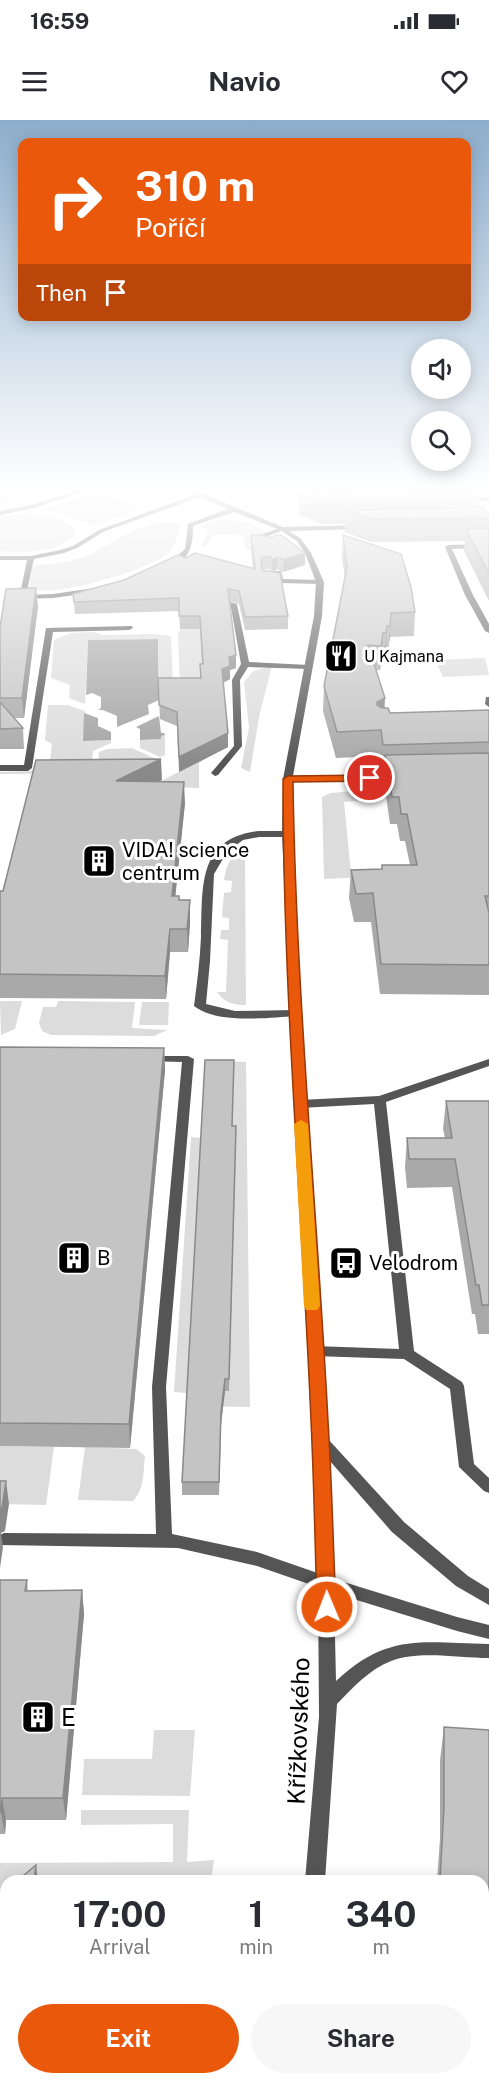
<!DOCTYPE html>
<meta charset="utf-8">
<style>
:root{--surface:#fff;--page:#f7f7f7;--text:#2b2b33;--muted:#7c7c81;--accent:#ea580c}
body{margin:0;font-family:"Public Sans",sans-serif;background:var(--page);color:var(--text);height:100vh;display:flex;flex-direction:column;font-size:22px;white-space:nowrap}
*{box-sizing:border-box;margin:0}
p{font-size:20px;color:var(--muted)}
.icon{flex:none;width:33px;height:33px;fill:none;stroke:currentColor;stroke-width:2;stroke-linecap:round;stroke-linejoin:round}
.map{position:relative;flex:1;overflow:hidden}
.side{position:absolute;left:0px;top:1755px;width:489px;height:210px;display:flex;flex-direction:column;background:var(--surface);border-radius:18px 18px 0 0;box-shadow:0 3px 15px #0003}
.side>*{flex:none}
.hud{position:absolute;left:18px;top:18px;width:453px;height:183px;border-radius:12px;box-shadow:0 3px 15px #0003;background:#ea580c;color:#fff;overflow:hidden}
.buttons{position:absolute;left:411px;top:219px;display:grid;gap:12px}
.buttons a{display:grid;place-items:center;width:60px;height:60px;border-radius:50%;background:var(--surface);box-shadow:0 3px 15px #0003;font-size:30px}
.pin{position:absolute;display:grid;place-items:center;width:51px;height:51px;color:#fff;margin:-26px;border:3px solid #fff;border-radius:50%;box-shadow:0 2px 6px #0007}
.me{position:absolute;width:66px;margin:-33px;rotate:359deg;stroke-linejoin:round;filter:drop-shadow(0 0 4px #0008)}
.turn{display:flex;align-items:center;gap:21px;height:126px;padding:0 18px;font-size:27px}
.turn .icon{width:78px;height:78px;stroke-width:2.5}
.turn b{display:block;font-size:42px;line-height:51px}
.then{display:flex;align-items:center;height:57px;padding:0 18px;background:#0003;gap:12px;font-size:22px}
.eta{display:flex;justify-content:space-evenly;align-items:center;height:102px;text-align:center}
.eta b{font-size:36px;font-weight:700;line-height:42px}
.action{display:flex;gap:12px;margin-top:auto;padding:12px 18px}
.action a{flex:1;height:69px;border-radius:36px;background:var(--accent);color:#fff;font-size:24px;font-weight:700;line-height:69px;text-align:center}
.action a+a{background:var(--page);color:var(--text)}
.status{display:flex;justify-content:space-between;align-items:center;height:42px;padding:0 30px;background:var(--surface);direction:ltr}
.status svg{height:16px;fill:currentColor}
header{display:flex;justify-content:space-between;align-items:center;height:78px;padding:0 18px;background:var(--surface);font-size:27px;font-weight:700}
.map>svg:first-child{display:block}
.green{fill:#dcdcdc;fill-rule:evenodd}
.water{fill:#a3a3a3}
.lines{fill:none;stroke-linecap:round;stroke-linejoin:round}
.lane{fill:#555;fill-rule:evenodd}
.street{fill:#555;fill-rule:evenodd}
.wall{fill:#a9a9a9;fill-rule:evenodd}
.shaded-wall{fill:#898989}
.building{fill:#c4c4c4;stroke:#898989;stroke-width:1.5}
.route{fill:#ea580c;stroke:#983908;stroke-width:1.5}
.slow{fill:#f59e0b}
.labels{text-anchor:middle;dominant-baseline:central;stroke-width:6;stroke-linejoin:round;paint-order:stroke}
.far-poi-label{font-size:16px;fill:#000;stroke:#fff;text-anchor:start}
.poi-label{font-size:20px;fill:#000;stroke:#fff;text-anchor:start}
.near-poi-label{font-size:24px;fill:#000;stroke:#fff;text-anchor:start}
.near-street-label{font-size:24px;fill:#000;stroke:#fff}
</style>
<div class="status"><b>16:59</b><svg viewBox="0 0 49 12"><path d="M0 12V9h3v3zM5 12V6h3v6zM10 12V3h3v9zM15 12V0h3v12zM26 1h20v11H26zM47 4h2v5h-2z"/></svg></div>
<header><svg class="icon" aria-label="menu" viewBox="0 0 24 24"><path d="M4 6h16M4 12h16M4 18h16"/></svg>Navio<svg class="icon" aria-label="heart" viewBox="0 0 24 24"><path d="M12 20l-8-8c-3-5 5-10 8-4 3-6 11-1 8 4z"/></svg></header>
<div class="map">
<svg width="489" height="1965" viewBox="0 0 489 1965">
<rect width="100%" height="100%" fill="#fff"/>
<g class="green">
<path d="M0,369H49L0,384Z"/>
<path d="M93,373L122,380L140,389L94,405L45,389Z"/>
<path d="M20,394L54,397L74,407L75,413C62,434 22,433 0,431V397Z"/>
<path d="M220,399L247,402L265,412L250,425L252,429L246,430L242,414L212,415L207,426L202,427L208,408H202L203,405Z"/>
<path d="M171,402L180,404C178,416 177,424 168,433C150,450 48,480 29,468L33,446C54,443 79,442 97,431C118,418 144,402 171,402Z"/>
<path d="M180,509H203L219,550L180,567L178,515Z"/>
<path d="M95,512L102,515L153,514L171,516L173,565L160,572L158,519L88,520L85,584L69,578L70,565L51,558L54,520L71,513Z"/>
<path d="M485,538L489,555L443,557L435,540Z"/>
<path d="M272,546L259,597L250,652L241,648L249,608L244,562L253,551Z"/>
<path d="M48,585H68L85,591L83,621L111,620V623L93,631L91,653L0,654V652L33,651L50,640L52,624L45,620Z"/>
<path d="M165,615V635L160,637L140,628V620L161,619V616Z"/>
<path d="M132,628L156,639L131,651H97L99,632L107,629Z"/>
<path d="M211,635L199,643V668L162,667L163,660Z"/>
<path d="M366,670L367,676L364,680L344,682L351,753L365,757L324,759L322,677L331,673Z"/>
<path d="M245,729L246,885C233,885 225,883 217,872H226L228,820L220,819L221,810H229V798L222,797L224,773L231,772L232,761L224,760C227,744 230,736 245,729Z"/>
<path d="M0,881H22L15,909L1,915Z"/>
<path d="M58,881L135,882L132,908L167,910L154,916L51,915L42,911L39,903L43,887H56Z"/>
<path d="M142,882H169L168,905H139Z"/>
<path d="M223,941L246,942L250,1287L186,1286V1273L174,1272L191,1017L205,1018ZM192,1192L231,1193L228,1271L187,1270Z"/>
<path d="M0,1326L54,1327L46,1385L0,1384Z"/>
<path d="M85,1327L136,1329L145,1336C143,1351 145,1369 133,1381L78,1380Z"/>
<path d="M154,1610H195L190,1676L82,1675L84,1639H152Z"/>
<path d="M81,1690H189L187,1742L214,1740L211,1761H6V1800L0,1805V1743L173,1742V1704L81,1705Z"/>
</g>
<g class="water">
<path d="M158,519L159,580L148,585L149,594L117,607V596L103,590H98L101,588V577L92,573L86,575L88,520Z"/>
<path d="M84,593L98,598V606L111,612V620L83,621Z"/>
<path d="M159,596L161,613H164L165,615L161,616V619L140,620V609L136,607Z"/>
</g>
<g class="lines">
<g class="lane">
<path d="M463,377H489V381L461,380L460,379Z"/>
<path d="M282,407L284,408V410L268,416L266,421L272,425V427H268L259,422L263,414Z"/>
<path d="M489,424V428L452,429L473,475L489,504V513L485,511L465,475L445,427L448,425Z"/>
<path d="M275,451H281L283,459L320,460L324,462L320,464L280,463L276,461Z"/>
<path d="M230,482L237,484L249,542L309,545L313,547L309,549L248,547L240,560L242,626L218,655L215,656L211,653L234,626L232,560L241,544Z"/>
<path d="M132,506L133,508L129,510L53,512L32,648L28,651H0V645H24L46,508Z"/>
<path d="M486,577H489V587L485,584Z"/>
<path d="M259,711H287L292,714L287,717H259L243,720L227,732L214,754L210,841L206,884L235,891L295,890L301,893L295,896C268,898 216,904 194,886C197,863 200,840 201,817C203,769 196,718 259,711Z"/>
<path d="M148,936H188L194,939L166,1267L172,1414L257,1432L332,1458L334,1463L332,1468L326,1470L257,1446L178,1428L0,1425V1415L4,1413L156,1414L152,1267L182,942L144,941L142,939L144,937Z"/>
<path d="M489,939V946L386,982L414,1231L462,1262L464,1266L474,1344L489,1358V1373L484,1371L459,1347L450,1269L404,1239L314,1236L309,1235L307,1231L309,1227L314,1226L399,1229L374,984L300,988L294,984L300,980L379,976Z"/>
<path d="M192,1959H225L223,1965H190Z"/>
</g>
<g class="street">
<path d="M81,369H92L34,388L0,395V391L31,385Z"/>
<path d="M182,369H192L283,407L362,405L365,407L362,409L289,411L301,419L311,433L324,462L322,496L293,656L398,654L403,657L398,660L292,662V714L306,984L328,1319L404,1402L468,1456L489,1469V1485L456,1466L392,1412L329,1340L334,1459L457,1497L489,1505V1519L457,1511L334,1473L336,1561C388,1512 424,1523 489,1524V1538C460,1538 418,1530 391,1541C370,1549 352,1568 337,1584L325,1761H305L319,1597L318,1463L313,1322L311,1319L313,1300L294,984L282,714L283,659L314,496L316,462L305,433L297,421L280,410L234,392L193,406C193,426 190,436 174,448H168V444L185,429L188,404L228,389L200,377L103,412L77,428L64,433L34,439L26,475L53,474L94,468H97V472L53,478L19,479L27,440H0V436H31L60,430L73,426L99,410L194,375Z"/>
<path d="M290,1959H310L309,1965H289Z"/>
</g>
</g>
<g class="wall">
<path d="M299,374L479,379L478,388L489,396V481L464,431L465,421L371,422L345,412V404H323L299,395Z"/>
<path d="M251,415L305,445L283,452L277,449L273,451L288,496V509L245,510L239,484L229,481L236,548L230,550V559L223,562L228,627L179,652L177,606L160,599L158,558H200V544H202L200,509H180L179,491L75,494L73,474L124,460L186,438L253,449L251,427ZM263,449H270L271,451L262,450Z"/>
<path d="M343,415L415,492L414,516L390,517L388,530H386L384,537H382L380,550H376L384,588L390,593L489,590V875L380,874L371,802H354L349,778L351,750L382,749V745H410L405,721H400L397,704H390L384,662V651H382L379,636L336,638L323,591L324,566L345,459L342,437Z"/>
<path d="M38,486L24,598H14L23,608L24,629H0V507Z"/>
<path d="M36,640L162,660L159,661L185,683L175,776L180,780L190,803L188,832H170L166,879L0,878V771H3Z"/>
<path d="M0,927L164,928L165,950L130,1328L0,1326Z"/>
<path d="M446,981H489V1214H478L475,1194H472L452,1067L407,1068L405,1047L407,1018H445L443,1009Z"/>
<path d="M232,1006L236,1018L229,1271H225L221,1304L219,1375H182V1362Z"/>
<path d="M0,1460H27L28,1471L82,1470L84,1494L66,1700H6L5,1714H0Z"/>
<path d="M444,1607L483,1761H437L440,1719V1640Z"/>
</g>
<g class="shaded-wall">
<path d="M305,433V445L283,452L284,440Z"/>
<path d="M263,437V449L261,451V439Z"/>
<path d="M277,437V449L273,452L272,440Z"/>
<path d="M36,468L38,486L24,598L22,578Z"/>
<path d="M391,493L390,517L388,530L390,506Z"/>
<path d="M387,506L386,530L384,537L386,513Z"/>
<path d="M383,513L382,537L380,550L381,526Z"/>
<path d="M236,535V548L230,550V559L223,563L222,549L229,537Z"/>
<path d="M385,578L384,604L376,607L377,582Z"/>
<path d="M228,613V627L179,652V637Z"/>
<path d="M161,639L162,660L117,683L116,661Z"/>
<path d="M184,662L185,683L173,799L172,776Z"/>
<path d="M190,780V803L188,832L187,809Z"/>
<path d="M170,809V832L166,879L165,856Z"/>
<path d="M164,928L165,950L130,1328L129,1304Z"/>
<path d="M225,1259V1271L221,1304L219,1375L221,1292Z"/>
<path d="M6,1361L9,1384L5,1411L1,1413L3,1427L0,1448V1389Z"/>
<path d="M82,1470L84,1494L66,1700L63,1678Z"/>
<path d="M2,1678L6,1700L5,1714L1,1692Z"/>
<path d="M36,1745L38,1761H34Z"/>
<rect x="85" y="1959" width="5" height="6"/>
</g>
<g class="building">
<path d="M473,369L479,379L323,382L299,374L300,372Z"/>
<path d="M483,387L489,396V398L372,399L346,390Z"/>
<path d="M489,408V454L466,409Z"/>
<path d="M251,415H261L273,418L275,415H281L305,433L284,440L277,437L272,440L273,444L271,437H263L261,439L262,450L280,453L288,496L245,497L239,471L228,469L236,535L229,537L230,546L222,549L228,613L179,637L177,592L159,585L158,558H201L200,544H203L200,496H179V478L74,482L73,474L124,460L178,435L186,438L195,433L255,449Z"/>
<path d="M343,415L401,434L411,467L415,492L391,493L390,506H387L386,513H383L381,526L368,525L385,578L377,582V585L382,588H388L390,593L489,590V622L383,625L381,610L337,612L324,566L347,447Z"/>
<path d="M36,468L22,578H0V507L6,469Z"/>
<path d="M0,582L23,608L0,609Z"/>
<path d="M489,633V776H485L489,793V845L381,844L373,773L356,774L351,750L382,749V745H417L407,694H401L399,677H392L385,635Z"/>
<path d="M161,639L116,661L184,662L172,776H179V780H190L187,809H170L165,856L0,854V771H3L36,640Z"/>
<path d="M0,927L164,928L129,1304L0,1303Z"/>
<path d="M205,940H234L232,1006H236L229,1259H225L221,1292L219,1362H182Z"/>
<path d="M446,981H489V1185H482L479,1165H476L455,1039H409L407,1018H452Z"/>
<path d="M0,1361H6L2,1388L0,1389Z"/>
<path d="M0,1460H27L25,1471L82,1470L63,1678H2L1,1692H0Z"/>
<path d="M444,1607L489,1610V1965H419L420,1959H483V1761H440L444,1687Z"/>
<path d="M36,1745L34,1761H17Z"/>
<path d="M6,1771V1959H85V1965H0V1776Z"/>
</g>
<linearGradient id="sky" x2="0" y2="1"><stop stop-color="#8cadcc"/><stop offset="0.57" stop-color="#fff"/><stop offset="1" stop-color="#fff" stop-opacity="0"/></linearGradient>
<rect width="489" height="645" fill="url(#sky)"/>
<path class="route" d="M370,655L374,656V661L293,662C296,876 317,1088 328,1301C332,1363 333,1425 336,1487L333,1492L327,1495L320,1492L317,1487C315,1425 314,1363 311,1301C302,1087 283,874 283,659L288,656Z"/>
<path class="slow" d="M301,1000L308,1004L320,1186L317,1190H306L304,1186L294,1004Z"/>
<defs>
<g id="restaurant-square" transform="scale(1.725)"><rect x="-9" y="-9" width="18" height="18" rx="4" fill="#000" stroke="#fff"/><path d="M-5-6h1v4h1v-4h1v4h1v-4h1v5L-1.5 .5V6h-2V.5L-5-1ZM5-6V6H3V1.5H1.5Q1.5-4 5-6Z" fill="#fff"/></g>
<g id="building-square" transform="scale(1.725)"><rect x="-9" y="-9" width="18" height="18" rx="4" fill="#000" stroke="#fff"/><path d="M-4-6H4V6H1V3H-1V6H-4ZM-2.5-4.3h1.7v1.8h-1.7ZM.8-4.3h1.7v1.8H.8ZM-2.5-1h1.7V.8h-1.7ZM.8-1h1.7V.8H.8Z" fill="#fff"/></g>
<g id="bus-square" transform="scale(1.725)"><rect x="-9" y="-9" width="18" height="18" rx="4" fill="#000" stroke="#fff"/><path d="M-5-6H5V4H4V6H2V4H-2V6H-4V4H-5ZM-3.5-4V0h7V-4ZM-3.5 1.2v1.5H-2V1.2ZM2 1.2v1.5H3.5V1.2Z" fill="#fff"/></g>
</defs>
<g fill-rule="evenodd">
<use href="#restaurant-square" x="341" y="536"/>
<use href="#building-square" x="99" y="741"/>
<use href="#building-square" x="74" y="1138"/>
<use href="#bus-square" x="346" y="1143"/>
<use href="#building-square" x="38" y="1597"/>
</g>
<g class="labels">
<g class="far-poi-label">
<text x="364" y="536">U Kajmana</text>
</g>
<g class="poi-label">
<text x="122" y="730">VIDA! science<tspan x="122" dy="23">centrum</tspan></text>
<text x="97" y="1138">B</text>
<text x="369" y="1143">Velodrom</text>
</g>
<g class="near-poi-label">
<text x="61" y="1597">E</text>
</g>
<g class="near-street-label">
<text transform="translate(298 1611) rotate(-88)">Křížkovského</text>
</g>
</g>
</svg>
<div class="buttons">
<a><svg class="icon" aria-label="sound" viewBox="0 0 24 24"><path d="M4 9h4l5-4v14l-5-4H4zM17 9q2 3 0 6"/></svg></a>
<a><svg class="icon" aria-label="search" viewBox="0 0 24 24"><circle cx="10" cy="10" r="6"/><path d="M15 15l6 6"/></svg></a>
</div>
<div class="pin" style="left:370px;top:658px;background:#d93025"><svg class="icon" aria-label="arrive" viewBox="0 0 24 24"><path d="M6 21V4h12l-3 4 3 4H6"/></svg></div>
<svg class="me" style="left:327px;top:1487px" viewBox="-20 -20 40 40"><circle r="17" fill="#ea580c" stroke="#fff" stroke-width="3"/><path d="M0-11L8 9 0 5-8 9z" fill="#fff"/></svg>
<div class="hud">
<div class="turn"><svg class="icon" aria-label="right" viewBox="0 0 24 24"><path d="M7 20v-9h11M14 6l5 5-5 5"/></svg><div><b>310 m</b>Poříčí</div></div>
<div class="then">Then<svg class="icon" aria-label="arrive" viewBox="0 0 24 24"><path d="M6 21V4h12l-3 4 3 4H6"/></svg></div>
</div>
<section class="side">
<div class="eta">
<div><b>17:00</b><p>Arrival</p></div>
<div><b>1</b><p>min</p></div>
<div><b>340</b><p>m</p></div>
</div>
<div class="action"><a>Exit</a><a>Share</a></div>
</section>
</div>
